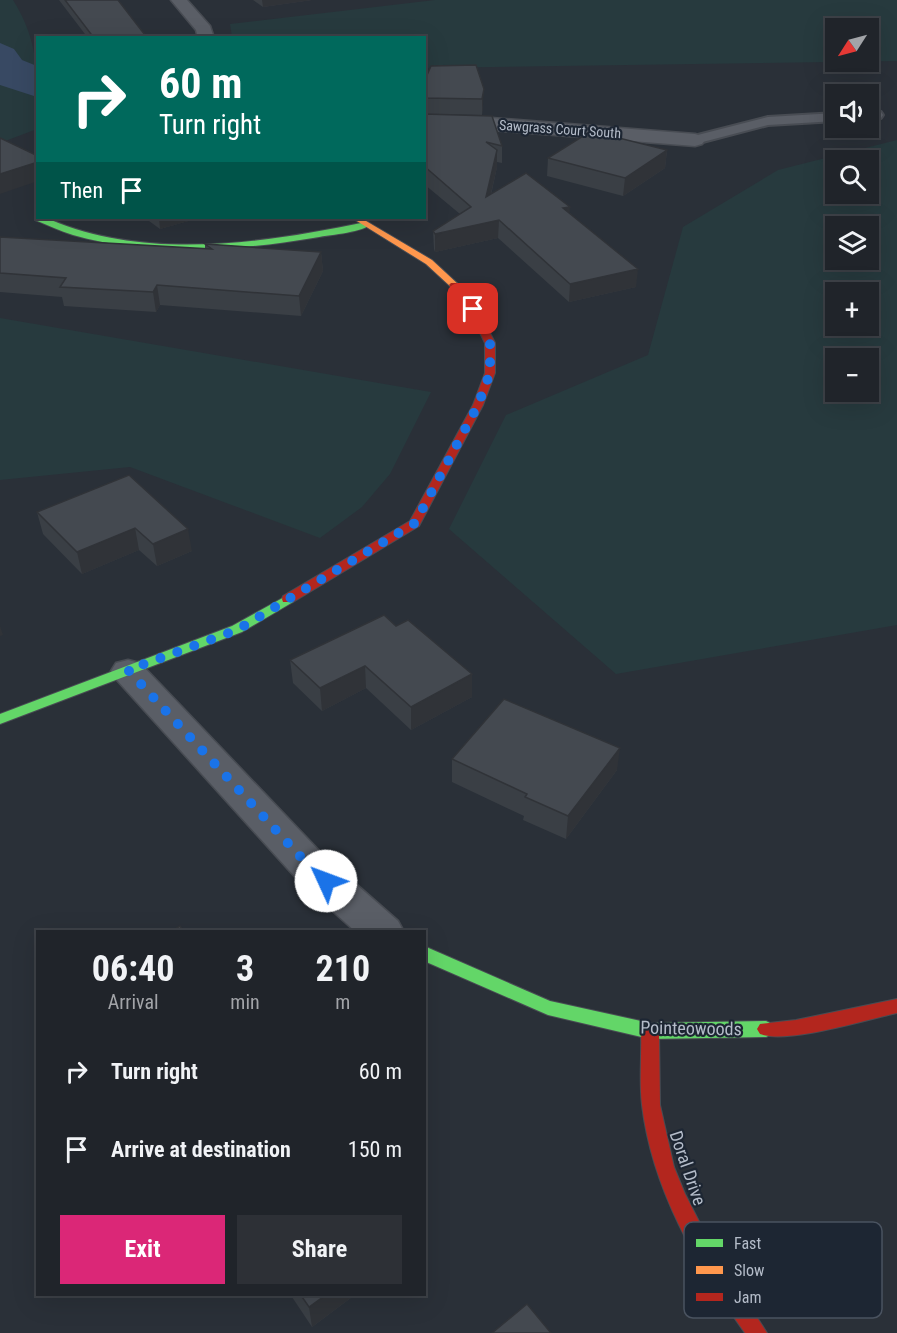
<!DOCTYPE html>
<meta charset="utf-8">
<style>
:root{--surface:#20242a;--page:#2d3036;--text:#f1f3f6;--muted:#a2a4a8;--line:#3d4147;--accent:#db2777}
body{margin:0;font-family:"Roboto Condensed",sans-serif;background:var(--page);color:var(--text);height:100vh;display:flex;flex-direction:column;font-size:22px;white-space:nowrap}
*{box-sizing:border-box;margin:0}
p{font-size:20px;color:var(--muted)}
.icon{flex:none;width:33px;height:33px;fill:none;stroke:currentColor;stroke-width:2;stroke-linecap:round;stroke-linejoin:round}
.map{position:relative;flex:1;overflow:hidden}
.details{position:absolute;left:36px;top:930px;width:390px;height:366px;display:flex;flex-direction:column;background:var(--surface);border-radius:0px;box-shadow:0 6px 24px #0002,0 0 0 2px var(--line)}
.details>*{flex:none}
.guide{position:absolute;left:36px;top:36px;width:390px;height:183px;border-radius:0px;box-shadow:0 6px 24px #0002,0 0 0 2px var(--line);background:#00695c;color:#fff;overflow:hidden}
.needle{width:39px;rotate:234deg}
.tools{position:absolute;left:825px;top:18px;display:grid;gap:12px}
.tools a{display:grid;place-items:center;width:54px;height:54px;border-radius:0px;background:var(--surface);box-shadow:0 6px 24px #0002,0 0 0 2px var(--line);font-size:30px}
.pin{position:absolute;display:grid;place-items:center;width:51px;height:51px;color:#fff;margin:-26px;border-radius:12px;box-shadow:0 3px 9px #0006}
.me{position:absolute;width:66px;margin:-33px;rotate:313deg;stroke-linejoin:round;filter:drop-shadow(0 0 4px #0008)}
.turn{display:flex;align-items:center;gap:21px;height:126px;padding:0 24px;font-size:27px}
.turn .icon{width:78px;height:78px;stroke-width:2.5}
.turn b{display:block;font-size:42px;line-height:51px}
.then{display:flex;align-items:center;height:57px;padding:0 24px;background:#0003;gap:12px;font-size:22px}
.eta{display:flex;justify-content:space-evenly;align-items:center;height:102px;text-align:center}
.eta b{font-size:36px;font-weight:700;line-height:42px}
.button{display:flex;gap:12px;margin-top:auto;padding:12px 24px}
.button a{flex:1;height:69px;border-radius:0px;background:var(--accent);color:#fff;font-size:24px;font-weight:700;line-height:69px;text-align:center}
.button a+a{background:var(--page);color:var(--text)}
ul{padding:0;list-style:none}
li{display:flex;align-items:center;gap:18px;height:78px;padding:0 24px}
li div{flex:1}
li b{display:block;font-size:22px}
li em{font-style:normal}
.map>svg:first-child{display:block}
.green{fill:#273a3e;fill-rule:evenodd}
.water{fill:#384963}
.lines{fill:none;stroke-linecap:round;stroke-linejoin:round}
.lane-casing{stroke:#484c53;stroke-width:4}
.street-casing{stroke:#484c53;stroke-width:3}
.fast-casing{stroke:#484c53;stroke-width:2}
.slow-casing{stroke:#484c53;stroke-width:2}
.jam-casing{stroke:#484c53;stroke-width:2}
.lane{fill:#5a5e66;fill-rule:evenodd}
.street{fill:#5a5e66;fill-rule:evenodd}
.fast{fill:#63d668;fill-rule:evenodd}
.slow{fill:#ff974d;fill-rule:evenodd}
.jam{fill:#b3261e;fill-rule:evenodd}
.wall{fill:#3a3f45}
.shaded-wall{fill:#303338}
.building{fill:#444950;stroke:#303338;stroke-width:1.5}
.route{stroke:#1a73e8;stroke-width:10;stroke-dasharray:0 18}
.labels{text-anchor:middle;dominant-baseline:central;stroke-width:4.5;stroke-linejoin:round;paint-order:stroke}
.far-street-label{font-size:14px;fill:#b4bcc9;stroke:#1d2633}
.near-street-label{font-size:18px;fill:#b4bcc9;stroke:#1d2633}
.key{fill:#1d2633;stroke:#4a5360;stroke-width:1.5}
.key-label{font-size:16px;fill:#b4bcc9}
</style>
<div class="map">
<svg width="897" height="1333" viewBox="0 0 897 1333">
<rect width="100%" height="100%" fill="#2a3038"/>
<g class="green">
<path d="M0,0H13C41,45 37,78 37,129L0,143Z"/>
<path d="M435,0H897V61L425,68L424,38L232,37L230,24ZM836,28H868V62H836Z"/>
<path d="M897,140V625L616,674L449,529L506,415L648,355L683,227L778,170ZM868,160V194H836V160ZM836,226H868V260H836ZM836,292H868V326H836ZM836,358H868V392H836Z"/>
<path d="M0,318L431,392L390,474L362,507L320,538L130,467L0,480Z"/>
</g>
<path class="water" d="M0,43L14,49L22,60L37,66V97L0,85Z"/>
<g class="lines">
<g class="lane-casing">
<g id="lane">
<path d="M877,111L881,112L883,115L881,118L868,120V112Z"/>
<path d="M836,113V121L768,125L695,144L688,140L690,137L768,117Z"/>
</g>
</g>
<g class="street-casing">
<g id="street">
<path d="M171,0H187L210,26L214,38H198L196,30Z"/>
<path d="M424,116L479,117L695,134L702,136L705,140L702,144L695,146L479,129L424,128Z"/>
<path d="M128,660L140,663L325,857L398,921L404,932H356L297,879L116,679L111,671L116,663Z"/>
</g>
</g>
<g class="fast-casing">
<g id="fast">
<path d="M35,216C38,217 45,218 51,220C149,261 265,243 366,222L370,225C359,233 328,235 313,238C235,251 151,257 73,235C60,231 48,225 35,220Z"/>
<path d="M288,595L294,599L293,602L242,632L0,724V714L232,626Z"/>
<path d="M424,946L550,1001L650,1023L766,1021L772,1024L775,1029L772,1034L766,1037L650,1039L548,1015L424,961Z"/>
</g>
</g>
<g class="slow-casing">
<path id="slow" d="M352,218H361L432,260L459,285L451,287L426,264Z"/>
</g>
<g class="jam-casing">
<g id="jam">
<path d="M451,283H457L478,309L495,343V373L483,405L419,526L293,602H283L282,599L283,596L410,521L473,405L485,373V343L469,310L449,285Z"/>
<path d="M897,999V1013C865,1020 788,1044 760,1034L757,1029L760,1024L796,1020Z"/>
<path d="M650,1023L656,1026L659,1031L660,1105L674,1167L685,1194L712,1247L767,1333H745C696,1264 652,1189 642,1105C639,1080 642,1055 641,1031L644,1026Z"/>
</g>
</g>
<use href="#lane" class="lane"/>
<use href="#street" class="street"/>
<use href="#fast" class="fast"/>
<use href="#slow" class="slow"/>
<use href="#jam" class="jam"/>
</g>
<g class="wall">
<path d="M59,0H118L145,35V38H88Z"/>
<path d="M253,0H312L263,7Z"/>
<path d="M476,65L483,105L482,115L424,114V82Z"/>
<path d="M424,114L502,146V163L497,162V167L491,195L570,213L636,287L569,302L498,238L435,252L434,249L433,231L460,214L424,184Z"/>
<path d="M667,150L665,168L623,196L547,176L548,158Z"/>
<path d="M145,218H199L160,229Z"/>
<path d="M0,237L205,249V244L321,252L323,271L301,316L160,305L156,312L64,306L62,297L0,292Z"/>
<path d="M129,475L192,551L157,566L139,550L82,574L43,534L37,512Z"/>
<path d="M384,615L472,697L411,730L366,688L322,711L293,683L290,660Z"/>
<path d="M452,759L617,770L566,839L523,820L524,816L452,782Z"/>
<path d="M290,1294H356L312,1327Z"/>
</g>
<g class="shaded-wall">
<path d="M262,0H312L263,7Z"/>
<path d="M145,35V38H124Z"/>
<path d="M484,89L483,105L482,115V99Z"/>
<path d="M497,150V167L486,215V197Z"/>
<path d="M667,150L665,168L623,196L625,178Z"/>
<path d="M38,162V181L0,194V174Z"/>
<path d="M570,207L569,225L563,208Z"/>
<path d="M159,218H199L160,229Z"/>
<path d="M499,220L498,238L435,252V234Z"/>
<path d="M321,252L323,271L301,316L299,296Z"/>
<path d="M638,269L636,287L569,302L570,284Z"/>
<path d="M157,285L160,305L156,312L153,292Z"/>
<path d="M135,528L139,550L82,574L77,552Z"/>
<path d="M188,529L192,551L157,566L153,544Z"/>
<path d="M0,626L3,635L0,636Z"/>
<path d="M365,666L366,688L322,711L320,688Z"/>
<path d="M472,674V697L411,730V707Z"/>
<path d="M620,748L617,770L566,839L568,816Z"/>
<path d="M327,1294H356L312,1327L309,1307Z"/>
</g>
<g class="building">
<path d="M65,0H118L145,35L124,38H94Z"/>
<path d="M476,65L484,89L482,99L424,98V82L431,66Z"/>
<path d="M424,114L492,116L502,146L486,142L497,150L486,197L526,173L570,207L563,208L638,269L570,284L499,220L435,234L433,231L471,207L424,166Z"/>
<path d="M591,131L667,150L625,178L548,158Z"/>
<path d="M0,138L38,156V162L0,174Z"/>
<path d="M0,237L212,249L205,244L321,252L299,296L157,285L153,292L60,287L66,278L0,273Z"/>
<path d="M129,475L188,529L153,544L135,528L77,552L37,512Z"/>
<path d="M384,615L396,626L408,620L472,674L411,707L365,666L320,688L290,660Z"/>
<path d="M504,699L620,748L568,816L525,797L527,794L452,759Z"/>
<path d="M180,926L184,932H170Z"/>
<path d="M300,1294H327L309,1307Z"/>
<path d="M527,1304L551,1333H492Z"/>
</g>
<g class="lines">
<path class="route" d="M326,881L311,868L128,670L237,630L415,523L478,405L490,373V344L473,309"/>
</g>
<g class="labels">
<g class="far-street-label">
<text transform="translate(560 129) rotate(4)">Sawgrass Court South</text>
</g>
<g class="near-street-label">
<text transform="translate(691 1028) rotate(1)">Pointeowoods</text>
<text transform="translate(688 1168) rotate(71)">Doral Drive</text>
</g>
</g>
<rect x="684" y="1222" width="198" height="96" rx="9" class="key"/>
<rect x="696" y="1239" width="27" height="8" fill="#63d668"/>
<rect x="696" y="1266" width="27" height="8" fill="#ff974d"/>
<rect x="696" y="1293" width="27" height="8" fill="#b3261e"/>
<g class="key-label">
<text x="734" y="1249">Fast</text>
<text x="734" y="1276">Slow</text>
<text x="734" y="1303">Jam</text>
</g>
</svg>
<div class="tools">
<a><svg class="needle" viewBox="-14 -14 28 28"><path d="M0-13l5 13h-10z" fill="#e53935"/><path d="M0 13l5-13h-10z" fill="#a2a4a8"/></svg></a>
<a><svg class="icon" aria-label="sound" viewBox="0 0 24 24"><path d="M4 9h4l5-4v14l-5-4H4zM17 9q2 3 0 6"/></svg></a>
<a><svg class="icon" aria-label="search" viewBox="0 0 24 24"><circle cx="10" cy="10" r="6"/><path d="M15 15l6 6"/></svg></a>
<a><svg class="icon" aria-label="layers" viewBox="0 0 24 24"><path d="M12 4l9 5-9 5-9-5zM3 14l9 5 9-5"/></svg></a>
<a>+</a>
<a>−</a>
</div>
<div class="pin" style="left:473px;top:309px;background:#d93025"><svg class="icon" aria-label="arrive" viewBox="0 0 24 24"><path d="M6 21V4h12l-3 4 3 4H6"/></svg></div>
<svg class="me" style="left:326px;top:881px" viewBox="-20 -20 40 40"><circle r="19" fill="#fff"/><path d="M0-13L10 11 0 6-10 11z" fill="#1a73e8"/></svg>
<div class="guide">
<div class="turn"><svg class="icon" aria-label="right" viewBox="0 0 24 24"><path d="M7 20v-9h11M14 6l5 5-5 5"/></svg><div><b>60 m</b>Turn right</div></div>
<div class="then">Then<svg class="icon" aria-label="arrive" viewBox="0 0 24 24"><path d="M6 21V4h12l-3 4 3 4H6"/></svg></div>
</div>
<section class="details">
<div class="eta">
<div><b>06:40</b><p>Arrival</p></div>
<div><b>3</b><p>min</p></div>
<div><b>210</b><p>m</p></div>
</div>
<ul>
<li><svg class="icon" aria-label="right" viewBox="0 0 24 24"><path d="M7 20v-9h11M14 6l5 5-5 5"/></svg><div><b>Turn right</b></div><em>60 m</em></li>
<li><svg class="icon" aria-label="arrive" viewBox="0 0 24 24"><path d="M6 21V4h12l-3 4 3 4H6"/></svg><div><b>Arrive at destination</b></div><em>150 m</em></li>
</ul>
<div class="button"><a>Exit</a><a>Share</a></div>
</section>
</div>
